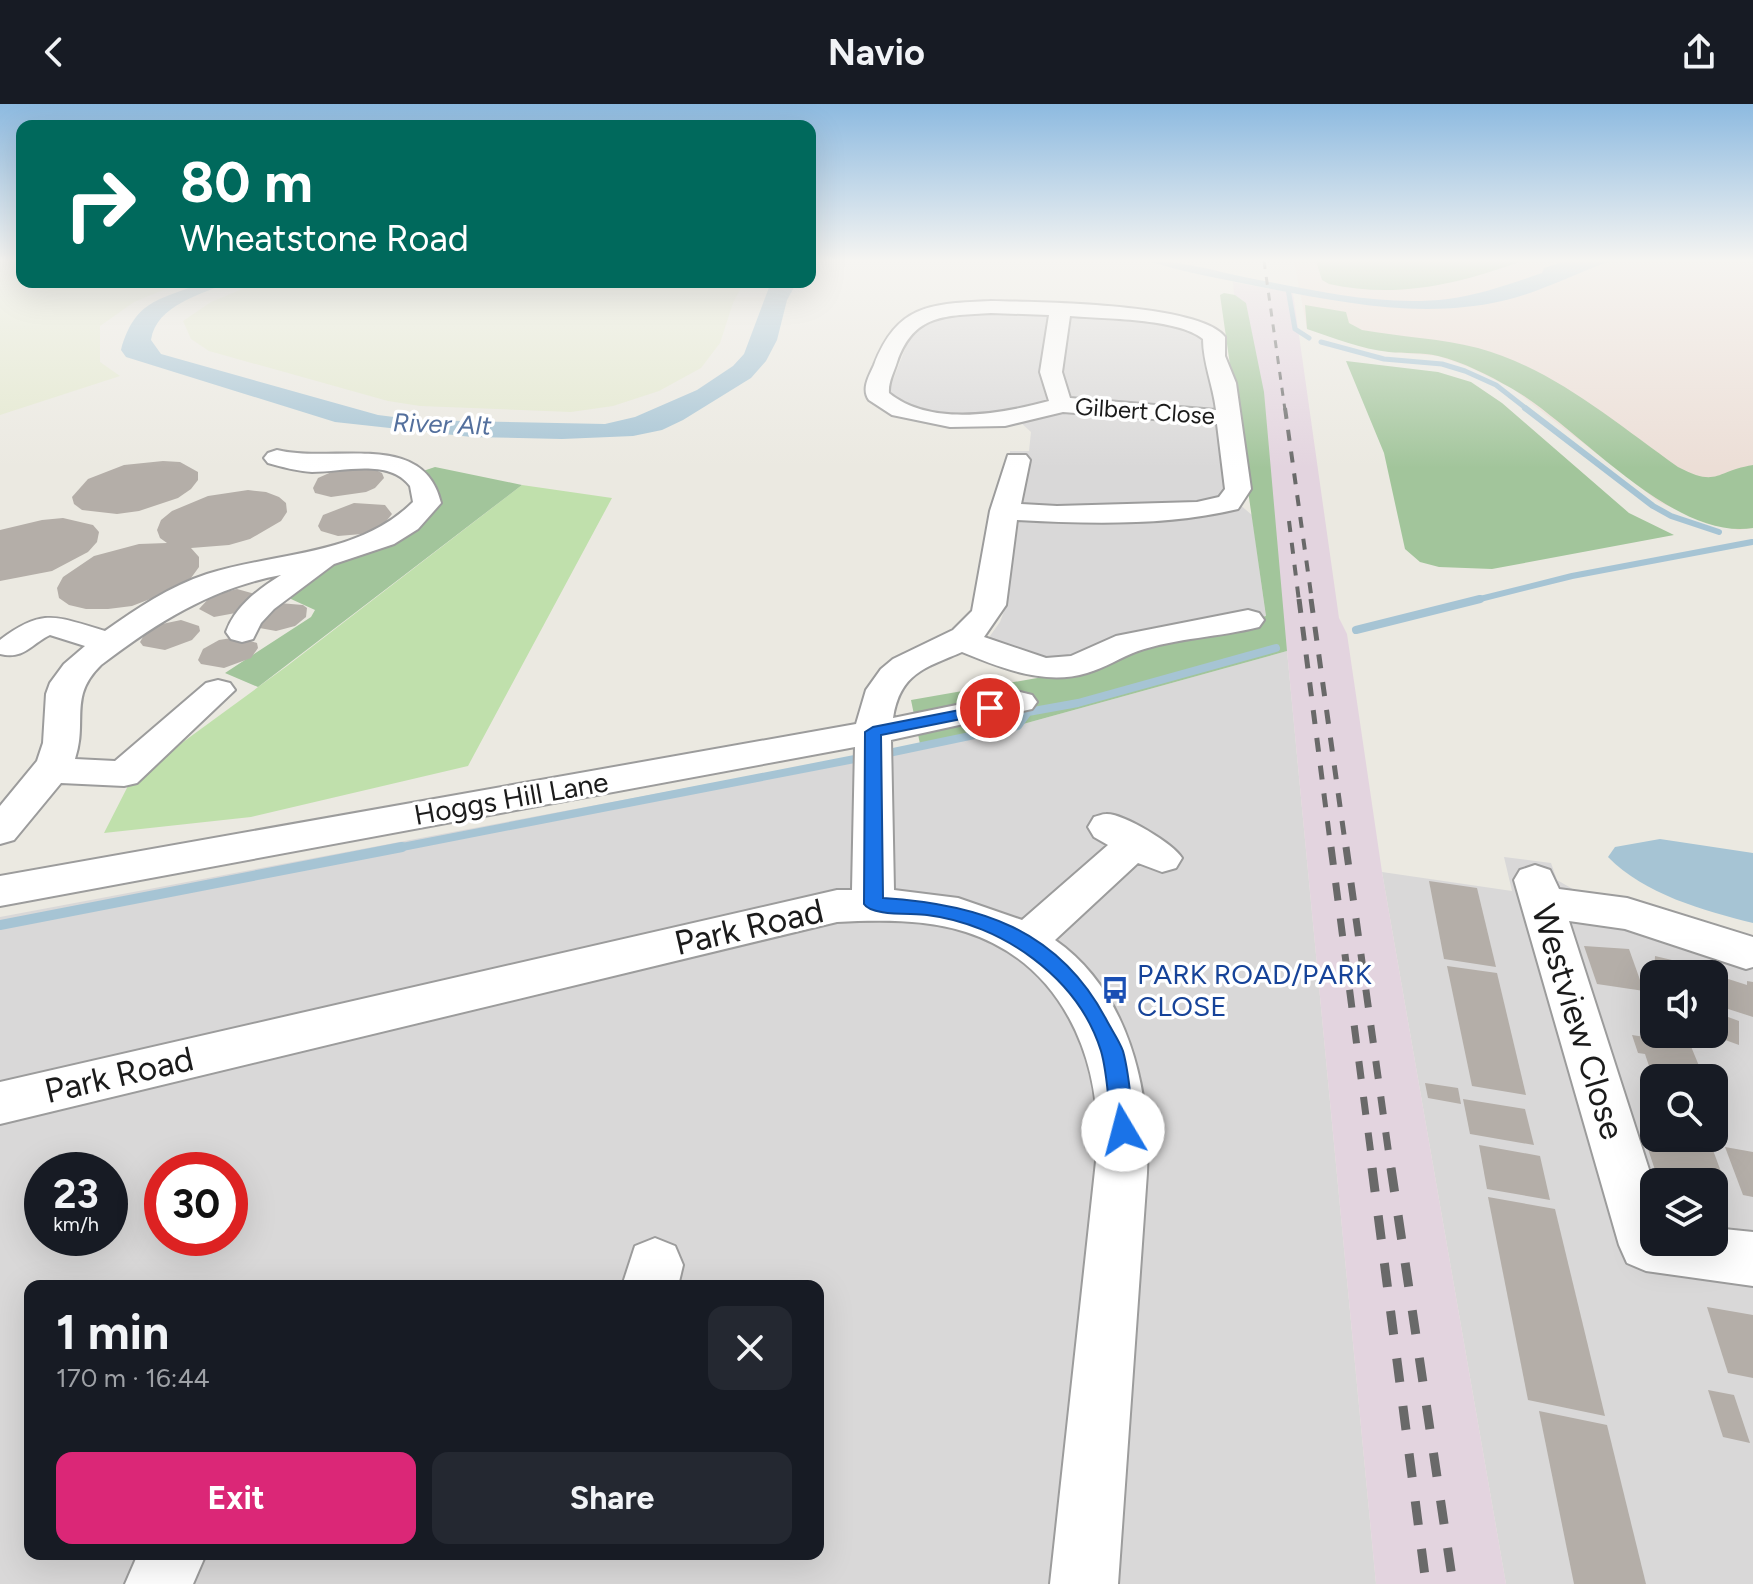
<!DOCTYPE html>
<meta charset="utf-8">
<style>
:root{--surface:#171b24;--page:#242831;--text:#f1f3f6;--muted:#9ea1a6;--accent:#db2777}
body{margin:0;font-family:Figtree,sans-serif;background:var(--page);color:var(--text);height:100vh;display:flex;flex-direction:column;font-size:30px;white-space:nowrap}
*{box-sizing:border-box;margin:0}
p{font-size:26px;color:var(--muted)}
.icon{flex:none;width:44px;height:44px;fill:none;stroke:currentColor;stroke-width:2;stroke-linecap:round;stroke-linejoin:round}
.map{position:relative;flex:1;overflow:hidden}
.drawer{position:absolute;left:24px;top:1176px;width:800px;height:280px;display:flex;flex-direction:column;background:var(--surface);border-radius:16px;box-shadow:0 8px 32px #0002}
.drawer>*{flex:none}
.guide{position:absolute;left:16px;top:16px;width:800px;height:168px;border-radius:16px;box-shadow:0 8px 32px #0002;background:#00695c;color:#fff;overflow:hidden}
.tools{position:absolute;left:1640px;top:856px;display:grid;gap:16px}
.tools a{display:grid;place-items:center;width:88px;height:88px;border-radius:16px;background:var(--surface);box-shadow:0 8px 32px #0002;font-size:40px}
.speed{position:absolute;left:24px;top:1048px;display:flex;gap:16px;font-size:40px;font-weight:700;text-align:center}
.speed>*{display:grid;place-content:center;width:104px;height:104px;border-radius:50%;background:var(--surface);box-shadow:0 8px 32px #0002;line-height:1}
.speed small{font-size:20px;font-weight:400}
.speed .limit{border:12px solid #d22;background:#fff;color:#111}
.pin{position:absolute;display:grid;place-items:center;width:68px;height:68px;color:#fff;margin:-34px;border:4px solid #fff;border-radius:50%;box-shadow:0 2px 8px #0007}
.me{position:absolute;width:88px;margin:-44px;rotate:352deg;stroke-linejoin:round;filter:drop-shadow(0 0 6px #0008)}
.turn{display:flex;align-items:center;gap:28px;height:168px;padding:0 32px;font-size:36px}
.turn .icon{width:104px;height:104px;stroke-width:2.5}
.turn b{display:block;font-size:56px;line-height:68px}
.round{display:grid;place-items:center;flex:none;width:84px;height:84px;border-radius:16px;background:var(--page)}
.overview{display:flex;align-items:center;justify-content:space-between;height:136px;padding:0 32px}
h1{font-size:48px;font-weight:700;line-height:60px}
.button{display:flex;gap:16px;margin-top:auto;padding:16px 32px}
.button a{flex:1;height:92px;border-radius:16px;background:var(--accent);color:#fff;font-size:32px;font-weight:700;line-height:92px;text-align:center}
.button a+a{background:var(--page);color:var(--text)}
header{display:flex;justify-content:space-between;align-items:center;height:104px;padding:0 32px;background:var(--surface);font-size:36px;font-weight:700}
.map>svg:first-child{display:block}
.residential{fill:#d9d8d8;fill-rule:evenodd}
.industrial{fill:#e3d4df}
.military{fill:#ecded6}
.farmland{fill:#e3e8ce}
.grass{fill:#c0e0ac}
.forest{fill:#a2c59b}
.water{fill:#a6c4d4}
.lines{fill:none;stroke-linecap:round;stroke-linejoin:round}
.stream-far3{stroke:#a6c4d4;stroke-width:5}
.stream-far2{stroke:#a6c4d4;stroke-width:6}
.stream-far1{stroke:#a6c4d4;stroke-width:8}
.stream{stroke:#a6c4d4;stroke-width:10}
.building{fill:#b4aea8}
.minor-casing{stroke:#9c9c9c;stroke-width:4}
.minor{fill:#fff;fill-rule:evenodd}
.rail-far4{stroke:#696969;stroke-width:3;stroke-dasharray:8 8;stroke-linecap:butt}
.rail-far3{stroke:#696969;stroke-width:4;stroke-dasharray:11 11;stroke-linecap:butt}
.rail-far2{stroke:#696969;stroke-width:5;stroke-dasharray:14 14;stroke-linecap:butt}
.rail-far1{stroke:#696969;stroke-width:7;stroke-dasharray:18 18;stroke-linecap:butt}
.rail{stroke:#696969;stroke-width:9;stroke-dasharray:24 24;stroke-linecap:butt}
.route{fill:#1a73e8;stroke:#114b97;stroke-width:2}
.labels{text-anchor:middle;dominant-baseline:central;stroke-width:7;stroke-linejoin:round;paint-order:stroke}
.far-street-label{font-size:24px;fill:#1b1b1b;stroke:#fff}
.far-water-label{font-size:26px;font-style:italic;fill:#54709d;stroke:#fff}
.street-label{font-size:28px;fill:#1b1b1b;stroke:#fff}
.transit-label{font-size:28px;fill:#164399;stroke:#fff;text-anchor:start}
.near-street-label{font-size:34px;fill:#1b1b1b;stroke:#fff}
</style>
<header><svg class="icon" aria-label="back" viewBox="0 0 24 24"><path d="M15 5l-7 7 7 7"/></svg>Navio<svg class="icon" aria-label="share" viewBox="0 0 24 24"><path d="M12 15V3M7 8l5-5 5 5M5 13v7h14v-7"/></svg></header>
<div class="map">
<svg width="1753" height="1480" viewBox="0 0 1753 1480">
<rect width="100%" height="100%" fill="#ebe9e1"/>
<g class="residential">
<path d="M983,207L1170,218L1203,231L1216,278L1227,390L1252,411L1266,513L1235,509L1213,512L1197,520L1142,527L1119,533L1075,554L1052,556L985,539L1000,518L1006,502L1028,356L1010,355V347H1029L1031,328L1008,307L974,311L927,308L913,305L888,289L912,227L926,216Z"/>
<path d="M1287,547L1376,1480H0V813L1012,623ZM42,1066H110V1134H42ZM162,1066H230V1134H162ZM30,1182H818V1450H30Z"/>
<path d="M1504,753L1551,759L1557,776L1578,788L1753,839V1480H1506L1382,768L1512,787ZM1654,870H1714V930H1654ZM1654,974H1714V1034H1654ZM1654,1078H1714V1138H1654Z"/>
</g>
<path class="industrial" d="M1233,178L1293,189L1339,514L1347,530L1382,768L1506,1480H1376L1287,547L1266,512L1252,411Z"/>
<path class="military" d="M1294,157H1753V424L1738,426L1698,415L1659,398L1513,285L1471,264L1438,252L1389,248L1307,225Z"/>
<g class="farmland">
<path d="M0,157H22V178H183L134,198L100,222V258L120,272L0,311Z"/>
<path d="M259,178H744L733,199L720,239L701,264L659,287L613,302L571,308L420,302L388,297L209,247L191,235L183,217L211,198Z"/>
</g>
<path class="grass" d="M522,381L612,394L468,662L251,713L104,729L131,676L287,562Z"/>
<g class="forest">
<path d="M1316,157H1522C1459,180 1397,195 1329,180L1322,176Z"/>
<path d="M1224,189L1235,191L1246,199L1264,288L1287,547L1012,623L920,640L911,596L1060,570L1266,512L1220,191Z"/>
<path d="M1305,201L1346,208L1349,219L1362,226C1400,233 1440,234 1478,244C1554,265 1614,318 1678,363C1718,384 1715,367 1753,361V424C1671,437 1577,321 1511,284C1488,271 1463,258 1438,252C1422,248 1405,250 1389,248C1361,245 1334,234 1307,225Z"/>
<path d="M1346,257L1438,268L1471,278L1502,299L1629,409L1674,431L1492,465L1439,463L1420,458L1405,445L1384,349Z"/>
<path d="M435,363L522,381L258,583L225,569L311,513L315,506L291,495L288,485L339,452L418,417L420,368Z"/>
</g>
<g class="water">
<path d="M1148,157C1185,157 1214,167 1249,174C1313,186 1382,203 1448,195C1480,191 1513,179 1542,169L1544,164L1565,157H1610C1575,170 1538,189 1502,197C1422,215 1345,199 1266,184C1227,176 1186,169 1148,157Z"/>
<path d="M205,178H230C202,190 156,201 151,236L161,250L378,311L418,316L605,320L635,313L697,286L733,262L744,250L771,178H797L787,196L777,236L766,257L751,274L683,316L662,326L633,332L562,335L472,333L335,318L126,253L121,246C135,195 160,196 205,178Z"/>
<path d="M1660,735L1753,749V819C1704,807 1644,790 1608,753L1615,743Z"/>
</g>
<g class="lines">
<g class="stream-far3">
<path d="M1288,185L1295,225L1309,234"/>
<path d="M1321,238L1384,255L1442,260L1465,267L1496,281L1528,306"/>
</g>
<g class="stream-far2">
<path d="M1525,304L1653,402L1671,412L1719,428"/>
<path d="M1472,497L1572,472L1752,438"/>
</g>
<g class="stream-far1">
<path d="M1356,526L1480,495"/>
<path d="M879,651L1018,622L1028,608L1078,599L1276,544"/>
<path d="M392,745L865,653"/>
</g>
<path class="stream" d="M0,821L402,743"/>
</g>
<g class="building">
<path d="M163,357L180,358L198,368V376L191,385L178,394L139,407L117,410L82,406L74,400L72,393L88,375L124,361Z"/>
<path d="M369,363L382,369L384,374L375,384L366,388L331,393L315,389L313,384L318,374L336,366Z"/>
<path d="M248,386L266,388L279,393L286,399L287,408L281,417L250,435L229,441L191,444L199,453V463L191,474L176,485L132,502L108,505H86L69,501L59,494L57,484L63,473L94,452L139,440L167,439L160,434L157,426L161,416L172,407L208,392Z"/>
<path d="M354,399L385,401L392,410L383,421L362,430L338,432L321,427L318,422L323,411Z"/>
<path d="M63,414L93,421L99,428L97,438L88,448L52,467L0,477V426L42,416Z"/>
<path d="M237,485L255,490L241,508L214,513L199,505L211,492Z"/>
<path d="M279,499L303,501L307,504L306,513L295,522L276,527L254,523Z"/>
<path d="M181,516L199,522L200,527L192,536L165,546L143,542L140,538L146,528L162,520Z"/>
<path d="M238,533L257,539L258,544L251,554L224,564L201,560L198,556L203,545L219,536Z"/>
<path d="M1429,777L1477,784L1496,863L1444,855Z"/>
<path d="M1584,842L1629,845L1644,887L1597,880Z"/>
<path d="M1655,852L1706,864V870H1654Z"/>
<path d="M1447,862L1497,869L1526,991L1472,982Z"/>
<path d="M1722,873L1747,881V877L1753,878V913L1722,903Z"/>
<path d="M1717,909L1739,917V941L1717,933Z"/>
<path d="M1632,931L1690,940L1704,974H1653L1645,950L1638,949Z"/>
<path d="M1425,979L1458,984L1461,1000L1428,994Z"/>
<path d="M1463,995L1525,1005L1534,1041L1470,1030Z"/>
<path d="M1642,1027L1654,1029V1034L1710,1038L1727,1084L1714,1082V1078L1657,1072Z"/>
<path d="M1479,1041L1540,1052L1550,1096L1487,1085Z"/>
<path d="M1725,1043L1753,1048V1093L1743,1091Z"/>
<path d="M1488,1093L1555,1105L1605,1312L1528,1296Z"/>
<path d="M1707,1203L1753,1211V1274L1728,1269Z"/>
<path d="M1708,1286L1734,1291L1750,1339L1723,1333Z"/>
<path d="M1539,1307L1607,1321L1646,1480H1574Z"/>
</g>
<g class="lines">
<g class="minor-casing">
<g id="minor">
<path d="M991,197C1036,198 1200,199 1225,233V252L1236,279L1251,385L1238,405C1168,422 1089,420 1017,416L1006,501L984,533L1046,554L1071,552L1116,532L1248,506L1259,509L1264,516L1259,523C1220,533 1176,534 1138,547C1121,553 1105,564 1087,569C1045,582 1001,564 962,548C925,564 900,569 893,614L1020,588L1032,591L1037,598L1032,605L891,636L894,786L958,794L1022,816L1108,741L1094,733L1088,723L1094,713C1098,712 1102,710 1106,710C1123,709 1174,740 1182,754L1176,764L1162,768L1138,759L1055,836C1128,887 1151,985 1147,1069L1118,1480H1050L1097,1048C1102,954 1062,859 966,828C925,815 879,816 837,818L0,1020V978L837,786H852L855,643L0,802V772L856,620L866,586L881,565L893,555L953,526L972,507L990,407L1008,351H1026L1030,356L1021,400L1057,402L1197,398L1219,393L1225,385L1217,320L1063,308L1005,322L950,323L892,311L869,296C861,285 869,272 874,261C898,199 932,200 991,197ZM991,209L1049,211L1040,268L1049,297C1001,310 931,323 889,289C888,278 894,268 897,258C914,209 946,212 991,209ZM1070,212C1104,215 1178,214 1203,235C1203,259 1213,281 1216,306L1070,294L1062,268Z"/>
<path d="M277,346C333,360 424,325 441,399L418,425L394,440L334,460L274,505L261,519L253,535L242,538L231,535L226,528C235,502 259,485 281,471C211,484 156,519 101,561C68,593 88,617 75,655L115,657L206,579L218,576L230,579L235,586L137,679L124,682L61,679L14,736L0,740V702L37,657L43,639L46,590L50,579L64,560L85,542L50,531C31,540 24,556 0,550V536C44,503 56,513 105,527C136,505 170,482 207,470C277,448 359,452 413,398L410,382C389,354 343,368 312,368C297,367 282,363 268,359L264,354L268,349Z"/>
<path d="M1535,761L1550,766L1559,785L1627,794L1753,833V863L1746,865L1625,825L1569,817L1654,1081V1138H1714V1124L1753,1128V1182L1646,1167L1627,1159L1619,1141L1514,776L1520,766Z"/>
<path d="M655,1134L675,1142L683,1161L678,1182H622L635,1142Z"/>
<path d="M138,1450H206L193,1480H125Z"/>
</g>
</g>
<use href="#minor" class="minor"/>
<path class="rail-far4" d="M1264,157L1285,306"/>
<g class="rail-far3">
<path d="M1285,304L1312,497"/>
<path d="M1289,417L1299,497"/>
</g>
<g class="rail-far2">
<path d="M1299,495L1331,745"/>
<path d="M1311,495L1346,745"/>
</g>
<g class="rail-far1">
<path d="M1331,743L1373,1066"/>
<path d="M1346,743L1391,1066"/>
</g>
<g class="rail">
<path d="M1372,1064L1426,1480"/>
<path d="M1391,1064L1453,1480"/>
</g>
</g>
<linearGradient id="sky" x2="0" y2="1"><stop stop-color="#8dbae0"/><stop offset="0.43" stop-color="#f6f5f2"/><stop offset="1" stop-color="#f6f5f2" stop-opacity="0"/></linearGradient>
<rect width="1753" height="364" fill="url(#sky)"/>
<path class="route" d="M990,600L998,604L996,608L881,631L883,794C979,800 1058,825 1106,915C1111,925 1119,936 1123,947C1130,972 1131,1001 1134,1026L1131,1033L1123,1036L1115,1033L1112,1026C1108,1001 1108,971 1101,947C1078,873 1001,820 927,811C912,809 871,812 864,800L865,628L873,623Z"/>
<defs>
<g id="bus-bare" transform="scale(2.16)"><path d="M-5-6H5V4H4V6H2V4H-2V6H-4V4H-5ZM-3.5-4V0h7V-4ZM-3.5 1.2v1.5H-2V1.2ZM2 1.2v1.5H3.5V1.2Z" fill="#1a4fb4" stroke="#fff" stroke-width="2.5" paint-order="stroke"/></g>
</defs>
<g fill-rule="evenodd">
<use href="#bus-bare" x="1115" y="886"/>
</g>
<g class="labels">
<g class="far-street-label">
<text transform="translate(1145 307) rotate(4)">Gilbert Close</text>
</g>
<g class="far-water-label">
<text transform="translate(442 320) rotate(2)">River Alt</text>
</g>
<g class="street-label">
<text transform="translate(511 694) rotate(-10)">Hoggs Hill Lane</text>
</g>
<g class="transit-label">
<text x="1137" y="870">PARK ROAD/PARK<tspan x="1137" dy="32">CLOSE</tspan></text>
</g>
<g class="near-street-label">
<text transform="translate(749 823) rotate(-13)">Park Road</text>
<text transform="translate(1578 918) rotate(73)">Westview Close</text>
<text transform="translate(119 971) rotate(-13)">Park Road</text>
</g>
</g>
</svg>
<div class="tools">
<a><svg class="icon" aria-label="sound" viewBox="0 0 24 24"><path d="M4 9h4l5-4v14l-5-4H4zM17 9q2 3 0 6"/></svg></a>
<a><svg class="icon" aria-label="search" viewBox="0 0 24 24"><circle cx="10" cy="10" r="6"/><path d="M15 15l6 6"/></svg></a>
<a><svg class="icon" aria-label="layers" viewBox="0 0 24 24"><path d="M12 4l9 5-9 5-9-5zM3 14l9 5 9-5"/></svg></a>
</div>
<div class="speed"><div>23<small>km/h</small></div><div class="limit">30</div></div>
<div class="pin" style="left:990px;top:604px;background:#d93025"><svg class="icon" aria-label="arrive" viewBox="0 0 24 24"><path d="M6 21V4h12l-3 4 3 4H6"/></svg></div>
<svg class="me" style="left:1123px;top:1026px" viewBox="-20 -20 40 40"><circle r="19" fill="#fff"/><path d="M0-13L10 11 0 6-10 11z" fill="#1a73e8"/></svg>
<div class="guide">
<div class="turn"><svg class="icon" aria-label="right" viewBox="0 0 24 24"><path d="M7 20v-9h11M14 6l5 5-5 5"/></svg><div><b>80 m</b>Wheatstone Road</div></div>
</div>
<section class="drawer">
<div class="overview"><div><h1>1 min</h1><p>170 m · 16:44</p></div><a class="round"><svg class="icon" aria-label="close" viewBox="0 0 24 24"><path d="M6 6l12 12M18 6L6 18"/></svg></a></div>
<div class="button"><a>Exit</a><a>Share</a></div>
</section>
</div>
